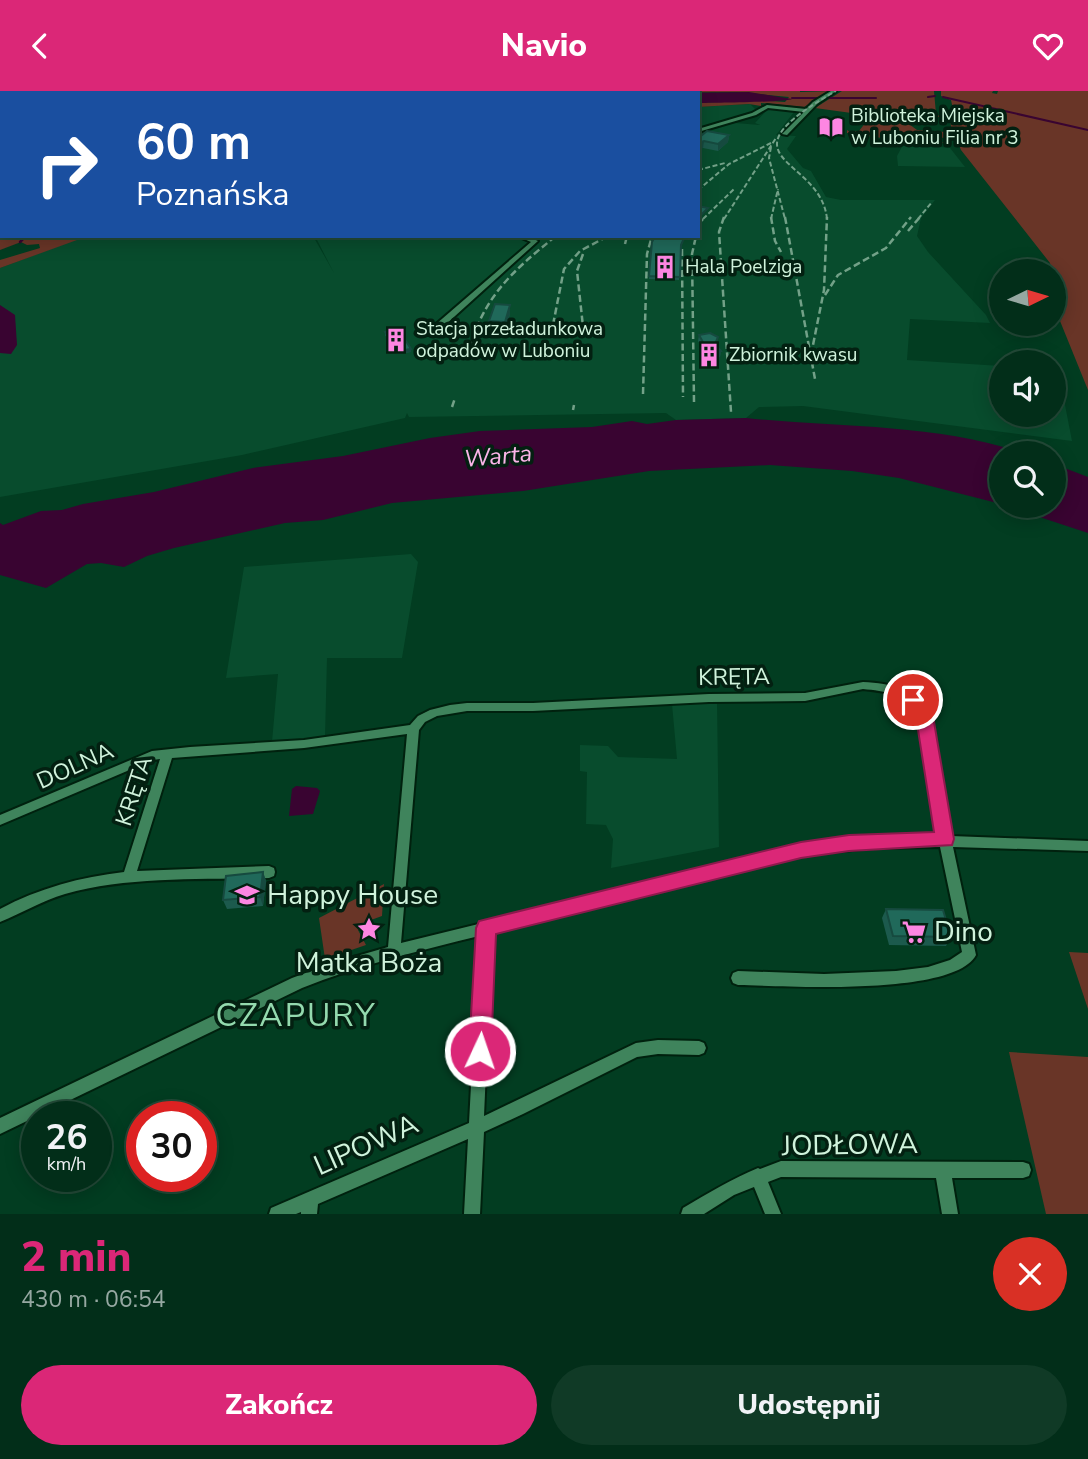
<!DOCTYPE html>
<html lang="pl">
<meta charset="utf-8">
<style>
:root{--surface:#022e19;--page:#103a26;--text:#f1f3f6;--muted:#96a8a2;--line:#234a38;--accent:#db2777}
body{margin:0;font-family:"Nunito Sans",sans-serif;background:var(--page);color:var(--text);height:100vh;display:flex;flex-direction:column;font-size:26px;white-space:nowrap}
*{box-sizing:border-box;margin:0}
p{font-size:23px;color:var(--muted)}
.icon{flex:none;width:38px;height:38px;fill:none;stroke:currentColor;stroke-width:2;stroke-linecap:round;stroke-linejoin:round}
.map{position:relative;height:1123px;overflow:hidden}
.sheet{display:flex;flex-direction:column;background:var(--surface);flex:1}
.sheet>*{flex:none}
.top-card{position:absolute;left:0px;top:0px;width:700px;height:147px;box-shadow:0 4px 18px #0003,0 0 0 2px var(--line);background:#1a4fa0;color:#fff;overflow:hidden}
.needle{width:46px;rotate:85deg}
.buttons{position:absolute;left:989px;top:168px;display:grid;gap:14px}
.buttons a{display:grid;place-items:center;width:77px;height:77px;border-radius:50%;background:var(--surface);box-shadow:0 4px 18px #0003,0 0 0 2px var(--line);font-size:35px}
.speed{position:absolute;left:21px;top:1010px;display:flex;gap:14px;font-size:35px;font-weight:700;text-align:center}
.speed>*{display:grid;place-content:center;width:91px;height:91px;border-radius:50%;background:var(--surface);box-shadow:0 4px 18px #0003,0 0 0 2px var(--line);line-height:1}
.speed small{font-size:18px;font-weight:400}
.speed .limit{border:10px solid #d22;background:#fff;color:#111}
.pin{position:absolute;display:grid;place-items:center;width:60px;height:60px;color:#fff;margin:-30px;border:4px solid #fff;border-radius:50%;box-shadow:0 2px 7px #0007}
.me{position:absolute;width:77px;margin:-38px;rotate:3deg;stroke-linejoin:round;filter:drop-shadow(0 0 5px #0008)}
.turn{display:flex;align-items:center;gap:24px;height:147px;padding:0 21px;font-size:32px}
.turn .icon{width:91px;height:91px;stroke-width:2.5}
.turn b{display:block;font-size:49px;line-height:60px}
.round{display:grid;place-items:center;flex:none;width:74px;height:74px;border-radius:37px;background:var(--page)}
.overview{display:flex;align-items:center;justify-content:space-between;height:119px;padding:0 21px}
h1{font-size:42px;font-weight:800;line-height:52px;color:var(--accent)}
.cta{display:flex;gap:14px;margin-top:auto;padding:14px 21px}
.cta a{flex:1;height:80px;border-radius:42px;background:var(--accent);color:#fff;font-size:28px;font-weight:800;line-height:80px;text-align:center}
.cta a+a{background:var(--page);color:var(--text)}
header{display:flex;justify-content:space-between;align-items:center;height:91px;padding:0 21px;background:var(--accent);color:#fff;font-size:32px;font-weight:800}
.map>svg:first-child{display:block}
.built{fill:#084c2d}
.green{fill:#693527}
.water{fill:#390431}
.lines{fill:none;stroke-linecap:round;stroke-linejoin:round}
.stream-far1{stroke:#390431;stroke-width:2}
.stream{stroke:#390431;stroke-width:2.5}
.minor-casing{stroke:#00210e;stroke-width:4}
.minor{fill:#3f845c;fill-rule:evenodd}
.rail-far1{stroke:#73a188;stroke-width:2;stroke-dasharray:5 2.5;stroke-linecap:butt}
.rail{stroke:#73a188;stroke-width:2.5;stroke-dasharray:7 3.5;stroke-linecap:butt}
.wall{fill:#1c5a4d}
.shaded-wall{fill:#164a3f}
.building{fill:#20695a;stroke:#164a3f;stroke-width:2}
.route{fill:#db2777;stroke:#8e194d;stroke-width:2}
.labels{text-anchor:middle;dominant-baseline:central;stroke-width:7;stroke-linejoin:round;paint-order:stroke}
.far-poi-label{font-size:19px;fill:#d0f3dc;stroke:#032011;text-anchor:start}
.street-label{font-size:23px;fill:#d0f3dc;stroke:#032011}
.water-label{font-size:24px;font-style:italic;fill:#fab5e8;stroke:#032011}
.near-poi-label{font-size:28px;fill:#d0f3dc;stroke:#032011;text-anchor:start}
.near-street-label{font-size:28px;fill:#d0f3dc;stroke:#032011}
.near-quarter-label{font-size:32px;letter-spacing:2px;fill:#94daae;stroke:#032011}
</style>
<header><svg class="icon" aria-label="back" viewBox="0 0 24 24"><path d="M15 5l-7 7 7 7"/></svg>Navio<svg class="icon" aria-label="heart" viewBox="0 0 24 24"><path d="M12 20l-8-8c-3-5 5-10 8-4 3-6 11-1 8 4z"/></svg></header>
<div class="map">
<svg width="1088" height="1123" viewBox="0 0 1088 1123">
<rect width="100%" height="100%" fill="#023d21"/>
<g class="built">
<path d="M750,13L757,20L698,38V16Z"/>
<path d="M769,17L794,21L776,44L796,45L787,58L803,77L811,80L826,106L841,109H935L921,127L917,145L928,161L986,224L990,232L910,228L907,269L1001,275V324H1054V278H1058L1072,350L803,315L759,316L746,327L676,329L666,322L409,326L407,322L405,327L242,364L0,406V177L85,145H313L334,182L315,145H698V41L735,32L760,34L755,32Z"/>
<path d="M904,52L950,57L965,76L898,75L897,65Z"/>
<path d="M411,463L418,471L402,567H327L325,646L272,651L278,583L226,587L244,476Z"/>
<path d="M717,610L719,756L611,777L613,748L606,734L586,733L587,681L580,680V654L608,655L618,666L677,668L672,613Z"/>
</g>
<g class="green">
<path d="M0,0H207L2,2V145H88L0,177V169L40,157L39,153L27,154L21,151L0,159Z"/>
<path d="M639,0H800V1L831,0L804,16L761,12V15L749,13L698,16V12L754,9L785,11L789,6L737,1L621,2Z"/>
<path d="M842,0H934L936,23L941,26L897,24L917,39L945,41L950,51L934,53L946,51L945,47L907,43L904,50L931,53H923L847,42V39L850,41L859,40L866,31V24L815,17Z"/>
<path d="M941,0H993L992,2L997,3L998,0H1088V299L1058,225L1050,172L961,59L951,36L950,24L954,23L951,9L941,5Z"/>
<path d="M384,793L382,825L371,829L358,839L366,854L325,868L319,827Z"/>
<path d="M1069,861L1088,862V918Z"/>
<path d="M1009,961L1088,966V1123H1046Z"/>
</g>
<g class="water">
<path d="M749,1L792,8C788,11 711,12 698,12V2H679Z"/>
<path d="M0,214L15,224L17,254L11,263L0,262Z"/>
<path d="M746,327C838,337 934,332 1022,362H1001V413L899,387L852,380L770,374L649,380L523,400L392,412L323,429L285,432L174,457L147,465L124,476L101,472L87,473L46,497L0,484V432L3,434L41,420L62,419L83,413L154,401L253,377L343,365L430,347L480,340L592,336L632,330L647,333L676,329Z"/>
<path d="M1054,373L1088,386V442L1006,415H1054Z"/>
<path d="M296,695L317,697L320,700L313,723L289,725L292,698Z"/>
</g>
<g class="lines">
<g class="stream-far1">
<path d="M189,0L193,2"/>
<path d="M928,6L935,5"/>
<path d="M943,6L1088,39"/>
<path d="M792,7H876"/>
</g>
<path class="stream" d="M20,151L26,145"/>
<g class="minor-casing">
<g id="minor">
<path d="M216,0H220L221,2H217Z"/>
<path d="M255,0H259L258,2H254Z"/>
<path d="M285,0H289L288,2H284Z"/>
<path d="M314,0H318L317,2H313Z"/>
<rect x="355" y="0" width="4" height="2"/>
<rect x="399" y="0" width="4" height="2"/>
<rect x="441" y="0" width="4" height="2"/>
<rect x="488" y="0" width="4" height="2"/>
<path d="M552,0H556L557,2H553Z"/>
<path d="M831,0H836L817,13L787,44L782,43L804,21L768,17L756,24L698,41V38L752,22L767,14L806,18L813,11Z"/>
<path d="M517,145H527L538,150L434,244H428V240L531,151Z"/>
<path d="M863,591C891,592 917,598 930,625L951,745L1088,750V760L953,756L976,864C954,906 782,895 738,894L733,892L731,887L733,882L738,880L824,883L896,880L928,876L950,869L962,861L940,756L873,757L801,764L492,842L484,1025L636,952L658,949L699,950L704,952L706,957L704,962L699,964L658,963L637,966L523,1023L484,1041L480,1123H464L468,1048L318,1113L317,1123H301V1121L296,1123H269L271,1117L469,1032L479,845C419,860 359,874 302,897L0,1043V1027L292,887L333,872L388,856L407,643L304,657L172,667L137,780L269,775L274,777L275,781L274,785L269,787C202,789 129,785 65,803C42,810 22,822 0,831V818C39,797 81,786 124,781L160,668L153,669L0,734V724L152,660L190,656L304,649L410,634L418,625L430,619L450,614L467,612H533L709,603L805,602ZM863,598C884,600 909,603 918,625L938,745L873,747L801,754L401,852L419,639L425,631L437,625L467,620H533L709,611L805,610Z"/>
<path d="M781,1070L1023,1071L1029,1073L1031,1079L1029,1085L1023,1087H952L958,1123H942L936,1087L781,1086L768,1091L781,1123H765L754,1096L734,1104L704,1123H681L683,1117C708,1102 732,1088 758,1077L760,1078Z"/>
</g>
</g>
<use href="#minor" class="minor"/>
<g class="rail-far1">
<path d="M771,56L769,67L785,128"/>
<path d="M698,79L725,72"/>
<path d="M698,99L729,73L771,52"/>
<path d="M703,128L734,98"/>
<path d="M724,128L776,47"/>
<path d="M771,128L778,98"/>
<path d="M827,128C821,65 712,70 836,0"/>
<path d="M918,128L932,111"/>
</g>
<g class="rail">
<path d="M724,126L719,141L731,321"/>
<path d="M771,126L775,150L781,161"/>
<path d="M785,126L815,288"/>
<path d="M698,133L705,126"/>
<path d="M908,140L920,126"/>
<path d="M625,153L627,145"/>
<path d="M682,158L683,306"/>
<path d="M583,163L577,180L584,245"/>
<path d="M825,204L838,184L886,157L911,126"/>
<path d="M551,244L564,178L580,160L608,145"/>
<path d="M811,264L824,199L827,126"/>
<path d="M467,267C481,208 510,182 556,145"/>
<path d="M643,303L647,163L652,145"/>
<path d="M694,311L692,163L696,145"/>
<path d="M452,316L455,307"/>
<path d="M573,319L574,314"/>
</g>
</g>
<g class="wall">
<path d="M702,44H729L728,51L718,60L703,57Z"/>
<path d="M655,145H685L681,156L679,189L649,188L652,151Z"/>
<path d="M510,223L505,240L490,239L489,230Z"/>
<path d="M385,241L411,258V261L397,263L385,244Z"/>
<path d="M699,244L718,246L716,255L721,260L720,266L708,268L699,265L700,259L702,256L698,250Z"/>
<path d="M263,781L266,790L263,815L227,818L223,809Z"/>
<path d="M886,818L951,846L946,855L889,854L882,827Z"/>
</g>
<g class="shaded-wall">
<path d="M729,44L728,51L718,60V53Z"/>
<path d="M704,50L703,57L698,59V52Z"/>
<path d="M510,214V223L505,240V231Z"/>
<path d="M411,258V261L397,263V260Z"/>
<path d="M721,260L720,266L708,268L709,262Z"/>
<path d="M263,781L266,790L263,815L260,806Z"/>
</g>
<g class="building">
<path d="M707,40L729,44L718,53L704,50L698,52V42L702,44Z"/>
<path d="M698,115L708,117L698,127Z"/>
<path d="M655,145H685L681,154L680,186L649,185L652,151Z"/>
<path d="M495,213L510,214L505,231L489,230Z"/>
<path d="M399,239L411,258L397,260L385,241Z"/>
<path d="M710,242L718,246L715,253L721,260L709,262L700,259L704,253L699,244Z"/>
<path d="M263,781L260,806L223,809L226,785Z"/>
<path d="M886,818L943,819L951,846L893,845Z"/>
</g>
<path class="route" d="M913,602L919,604L933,625L954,748L952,754L849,760L801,767L496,843L491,960L488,968L480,971L472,968L469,960L476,837L479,830L801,751L849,744L934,741L916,626L904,609Z"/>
<defs>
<g id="library-bare" transform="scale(1.89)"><path d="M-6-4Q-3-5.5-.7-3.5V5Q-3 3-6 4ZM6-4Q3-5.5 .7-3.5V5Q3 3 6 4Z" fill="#fd86e2" stroke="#032011" stroke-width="2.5" paint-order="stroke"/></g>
<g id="building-bare" transform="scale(1.89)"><path d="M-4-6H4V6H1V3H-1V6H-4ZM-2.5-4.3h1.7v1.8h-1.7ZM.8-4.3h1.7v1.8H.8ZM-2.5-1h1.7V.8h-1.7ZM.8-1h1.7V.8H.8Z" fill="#fd86e2" stroke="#032011" stroke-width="2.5" paint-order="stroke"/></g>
<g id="school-bare" transform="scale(1.89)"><path d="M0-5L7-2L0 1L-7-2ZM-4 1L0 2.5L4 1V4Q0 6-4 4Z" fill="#fd86e2" stroke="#032011" stroke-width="2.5" paint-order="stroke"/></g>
<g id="sight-bare" transform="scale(1.89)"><path d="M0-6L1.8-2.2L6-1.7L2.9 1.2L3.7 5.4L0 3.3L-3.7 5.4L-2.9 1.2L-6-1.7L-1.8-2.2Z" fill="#fd86e2" stroke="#032011" stroke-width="2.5" paint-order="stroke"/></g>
<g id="supermarket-bare" transform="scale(1.89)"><path d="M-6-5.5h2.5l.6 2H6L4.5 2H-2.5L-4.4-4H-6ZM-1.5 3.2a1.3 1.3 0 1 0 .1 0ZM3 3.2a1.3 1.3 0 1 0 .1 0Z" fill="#fd86e2" stroke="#032011" stroke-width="2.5" paint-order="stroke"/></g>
</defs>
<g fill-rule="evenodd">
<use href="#library-bare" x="831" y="36"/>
<use href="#building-bare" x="665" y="176"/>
<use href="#building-bare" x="396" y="249"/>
<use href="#building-bare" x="709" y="264"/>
<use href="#school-bare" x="247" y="804"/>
<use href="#sight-bare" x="369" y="838"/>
<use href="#supermarket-bare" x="914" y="841"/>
</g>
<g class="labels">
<g class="far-poi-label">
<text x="851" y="25">Biblioteka Miejska<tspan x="851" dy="22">w Luboniu Filia nr 3</tspan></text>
<text x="685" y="176">Hala Poelziga</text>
<text x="416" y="238">Stacja przeładunkowa<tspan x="416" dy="22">odpadów w Luboniu</tspan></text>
<text x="729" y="264">Zbiornik kwasu</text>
</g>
<g class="street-label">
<text transform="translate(734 586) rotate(-1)">KRĘTA</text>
<text transform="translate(75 675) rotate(-24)">DOLNA</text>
<text transform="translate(134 700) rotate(-72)">KRĘTA</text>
</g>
<g class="water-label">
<text transform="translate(498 365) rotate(-5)">Warta</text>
</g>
<g class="near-poi-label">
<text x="267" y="804">Happy House</text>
<text x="934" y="841">Dino</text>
<text x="369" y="872" text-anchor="middle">Matka Boża</text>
</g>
<g class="near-street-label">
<text transform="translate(366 1054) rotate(-24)">LIPOWA</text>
<text transform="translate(850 1054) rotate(-1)">JODŁOWA</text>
</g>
<g class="near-quarter-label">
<text x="296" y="924">CZAPURY</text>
</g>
</g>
</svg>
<div class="buttons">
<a><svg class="needle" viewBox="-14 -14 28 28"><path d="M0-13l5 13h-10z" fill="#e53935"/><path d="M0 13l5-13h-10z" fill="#96a8a2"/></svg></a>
<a><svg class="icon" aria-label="sound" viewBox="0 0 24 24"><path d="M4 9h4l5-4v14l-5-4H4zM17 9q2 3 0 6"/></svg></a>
<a><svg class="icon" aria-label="search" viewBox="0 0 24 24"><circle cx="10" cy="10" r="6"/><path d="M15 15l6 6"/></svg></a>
</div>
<div class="speed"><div>26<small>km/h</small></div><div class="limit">30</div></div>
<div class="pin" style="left:913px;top:609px;background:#d93025"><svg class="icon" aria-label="arrive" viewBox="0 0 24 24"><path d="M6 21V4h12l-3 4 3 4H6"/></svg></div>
<svg class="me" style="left:480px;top:960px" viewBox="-20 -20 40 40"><circle r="17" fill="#db2777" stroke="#fff" stroke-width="3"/><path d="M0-11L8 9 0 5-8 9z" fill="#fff"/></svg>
<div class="top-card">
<div class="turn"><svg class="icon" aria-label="right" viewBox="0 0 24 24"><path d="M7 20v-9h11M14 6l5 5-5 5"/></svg><div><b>60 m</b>Poznańska</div></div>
</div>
</div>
<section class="sheet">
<div class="overview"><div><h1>2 min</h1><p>430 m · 06:54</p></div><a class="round" style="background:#d93025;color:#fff"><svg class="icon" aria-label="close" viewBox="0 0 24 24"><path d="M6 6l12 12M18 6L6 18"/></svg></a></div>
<div class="cta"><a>Zakończ</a><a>Udostępnij</a></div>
</section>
